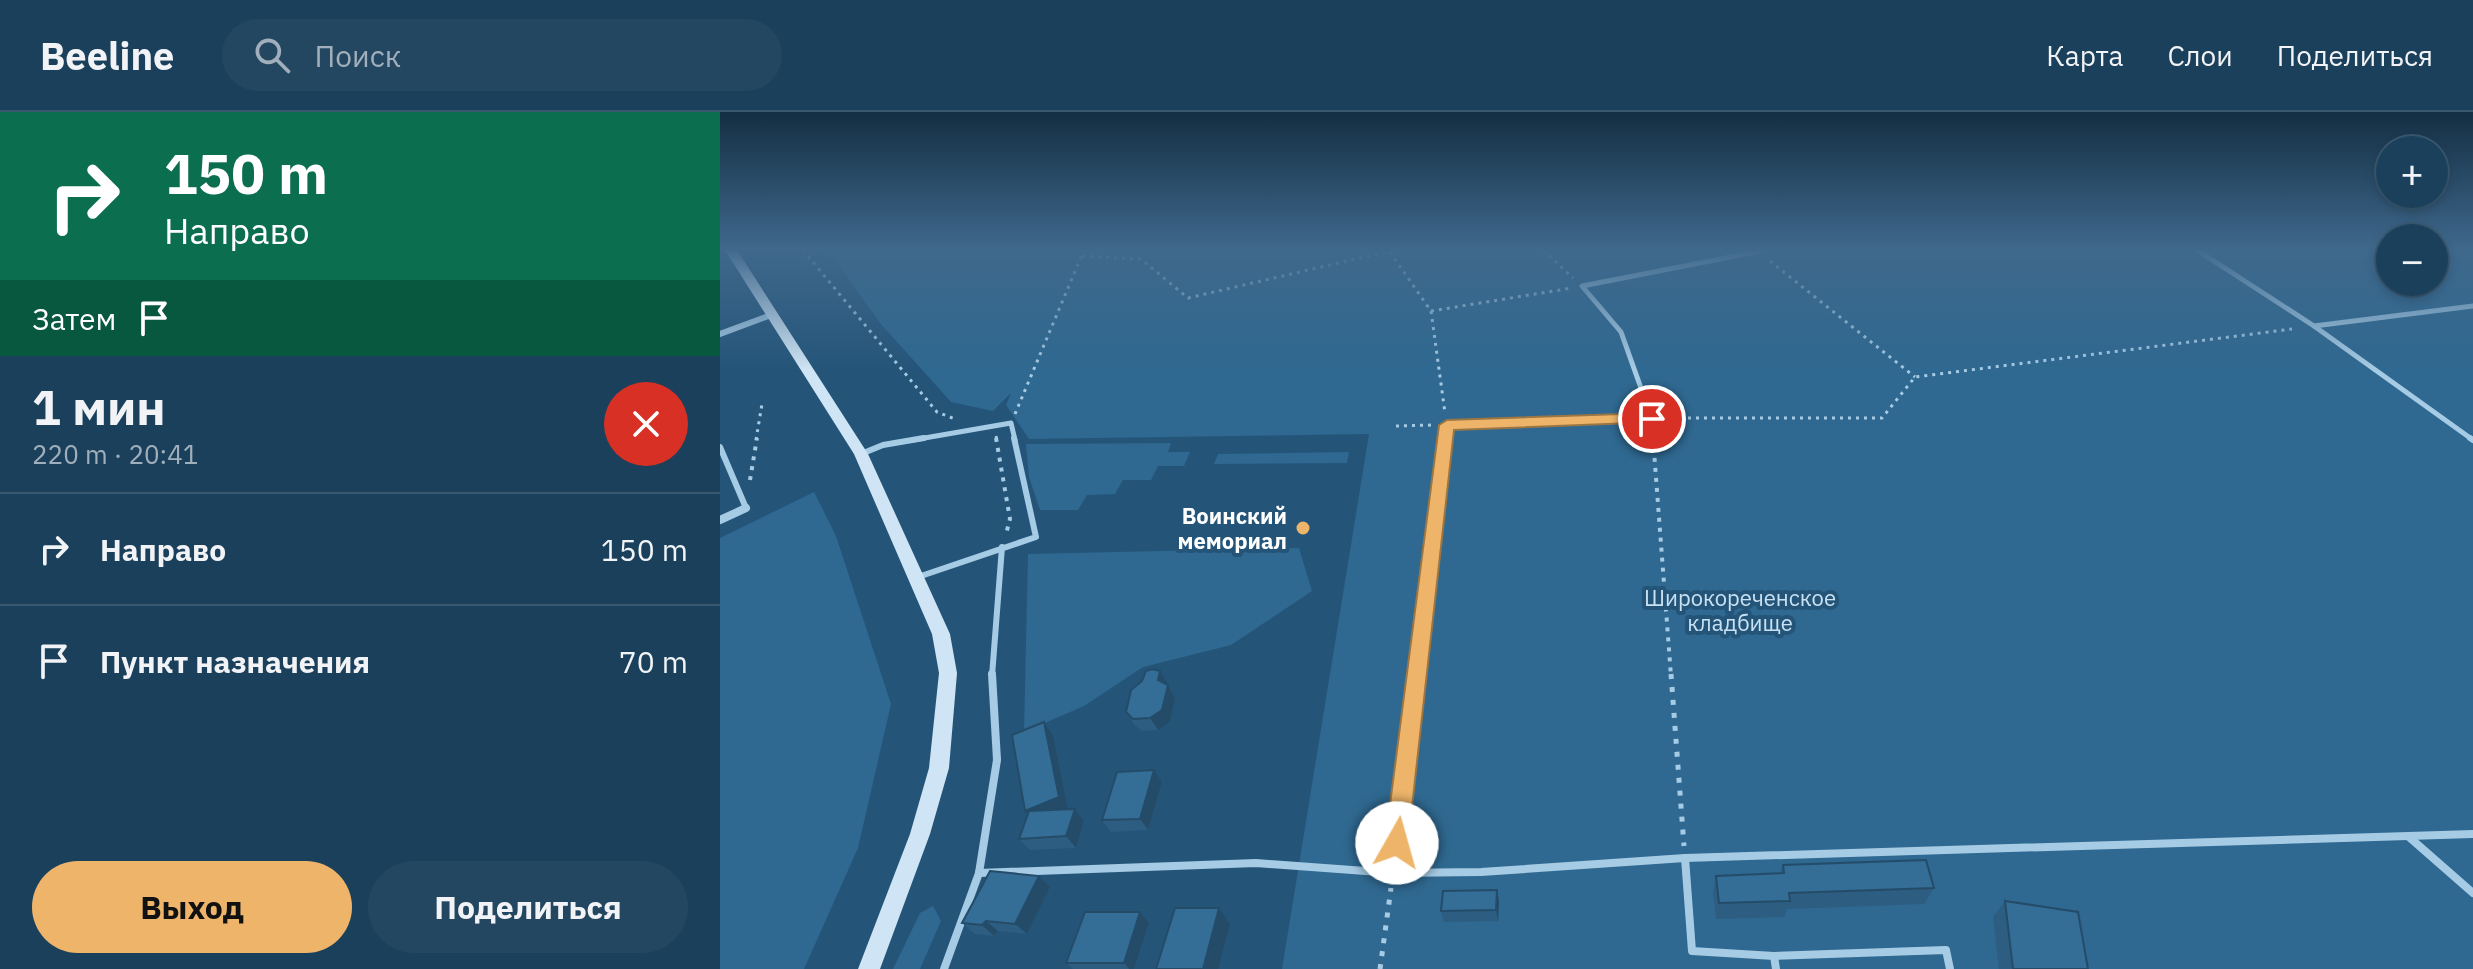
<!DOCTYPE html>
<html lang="ru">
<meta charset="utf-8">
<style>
:root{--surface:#1b405b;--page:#244761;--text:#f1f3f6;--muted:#a0afbb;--line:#395971;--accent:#eeb56a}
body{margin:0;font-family:"IBM Plex Sans",sans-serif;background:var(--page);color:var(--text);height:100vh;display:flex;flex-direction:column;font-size:30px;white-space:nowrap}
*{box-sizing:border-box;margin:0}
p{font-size:26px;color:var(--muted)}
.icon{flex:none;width:44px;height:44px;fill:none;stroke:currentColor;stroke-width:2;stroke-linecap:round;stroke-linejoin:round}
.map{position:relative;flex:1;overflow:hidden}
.panel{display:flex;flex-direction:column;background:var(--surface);width:720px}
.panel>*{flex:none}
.banner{background:#0b6e4f;color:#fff;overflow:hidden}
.controls{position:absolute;left:1656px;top:24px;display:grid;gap:16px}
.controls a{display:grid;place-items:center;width:72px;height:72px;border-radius:50%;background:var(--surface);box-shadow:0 4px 12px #0003,0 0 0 2px var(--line);font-size:40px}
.pin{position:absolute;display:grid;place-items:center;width:68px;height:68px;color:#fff;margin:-34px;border:4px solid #fff;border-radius:50%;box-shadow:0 2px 8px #0007}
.me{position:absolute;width:88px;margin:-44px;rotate:7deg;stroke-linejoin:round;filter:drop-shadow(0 0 6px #0008)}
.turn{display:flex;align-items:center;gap:28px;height:168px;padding:0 32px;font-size:36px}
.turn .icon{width:104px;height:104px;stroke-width:2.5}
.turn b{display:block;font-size:56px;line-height:68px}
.then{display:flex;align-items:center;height:76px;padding:0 32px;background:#0003;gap:16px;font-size:30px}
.round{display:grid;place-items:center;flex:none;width:84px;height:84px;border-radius:42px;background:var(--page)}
.head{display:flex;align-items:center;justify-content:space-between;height:136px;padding:0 32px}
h1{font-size:48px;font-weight:700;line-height:60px}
.primary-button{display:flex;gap:16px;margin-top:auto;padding:16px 32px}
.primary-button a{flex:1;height:92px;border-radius:48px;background:var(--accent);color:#111;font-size:32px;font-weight:700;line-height:92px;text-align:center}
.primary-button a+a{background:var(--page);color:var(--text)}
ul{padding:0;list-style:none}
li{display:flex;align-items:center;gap:24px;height:112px;padding:0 32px;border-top:2px solid var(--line)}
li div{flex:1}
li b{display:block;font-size:30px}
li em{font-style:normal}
header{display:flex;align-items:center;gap:48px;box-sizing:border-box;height:112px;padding:0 40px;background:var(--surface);border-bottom:2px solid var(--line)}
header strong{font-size:38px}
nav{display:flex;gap:44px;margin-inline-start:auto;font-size:28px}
.search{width:560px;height:72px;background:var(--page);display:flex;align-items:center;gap:20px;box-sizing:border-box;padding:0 28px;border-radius:44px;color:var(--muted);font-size:30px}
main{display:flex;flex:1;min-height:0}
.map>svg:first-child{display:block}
.green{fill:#2f6890}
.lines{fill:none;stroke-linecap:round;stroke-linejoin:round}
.path-far2{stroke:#a6cbe4;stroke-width:3;stroke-dasharray:3 5;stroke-linecap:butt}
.path-far1{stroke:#a6cbe4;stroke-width:4;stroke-dasharray:4 6;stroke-linecap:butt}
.path{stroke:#a6cbe4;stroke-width:5;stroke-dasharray:5 8;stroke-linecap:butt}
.lane-far2{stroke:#a6cbe4;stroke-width:5}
.lane-far1{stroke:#a6cbe4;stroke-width:6}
.lane{stroke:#a6cbe4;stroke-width:8}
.street-far1{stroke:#a6cbe4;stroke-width:6}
.street{stroke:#a6cbe4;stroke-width:8}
.secondary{fill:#cfe4f4;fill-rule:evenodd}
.wall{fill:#2d5e81}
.shaded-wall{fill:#244c69}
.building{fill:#346d96;stroke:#244c69;stroke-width:2}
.route{fill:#eeb56a;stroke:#9b7645;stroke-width:2}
.poi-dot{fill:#eeb56a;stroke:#245579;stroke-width:3}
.labels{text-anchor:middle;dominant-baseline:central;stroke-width:8;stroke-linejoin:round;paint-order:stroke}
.poi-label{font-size:22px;font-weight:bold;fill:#fff;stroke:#245579;text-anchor:end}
.park-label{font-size:22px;fill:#c9e2f3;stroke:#245579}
</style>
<header>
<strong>Beeline</strong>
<div class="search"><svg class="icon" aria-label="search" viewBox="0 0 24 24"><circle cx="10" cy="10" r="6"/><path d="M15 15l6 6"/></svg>Поиск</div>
<nav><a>Карта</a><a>Слои</a><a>Поделиться</a></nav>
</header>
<main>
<section class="panel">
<div class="banner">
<div class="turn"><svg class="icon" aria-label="right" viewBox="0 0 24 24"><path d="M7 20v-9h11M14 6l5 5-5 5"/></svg><div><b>150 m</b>Направо</div></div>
<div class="then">Затем<svg class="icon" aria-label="arrive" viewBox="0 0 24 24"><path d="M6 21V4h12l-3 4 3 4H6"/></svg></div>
</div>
<div class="head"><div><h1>1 мин</h1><p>220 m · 20:41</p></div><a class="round" style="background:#d93025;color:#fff"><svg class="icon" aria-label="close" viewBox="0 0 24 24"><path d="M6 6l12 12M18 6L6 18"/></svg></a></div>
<ul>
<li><svg class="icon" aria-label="right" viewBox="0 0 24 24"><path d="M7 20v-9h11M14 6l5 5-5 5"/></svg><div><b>Направо</b></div><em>150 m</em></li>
<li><svg class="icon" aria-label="arrive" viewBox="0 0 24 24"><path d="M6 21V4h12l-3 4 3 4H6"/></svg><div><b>Пункт назначения</b></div><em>70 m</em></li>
</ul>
<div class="primary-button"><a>Выход</a><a>Поделиться</a></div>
</section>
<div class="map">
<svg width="1753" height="857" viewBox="0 0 1753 857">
<rect width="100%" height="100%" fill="#245579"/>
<g class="green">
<path d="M108,138H1670V170H1714V138H1753V857H562L649,322L309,327L286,293L291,281L273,299L231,290L160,211Z"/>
<path d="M451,331L448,340H470L464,354H438L431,368H403L395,382L367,383L358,398H320L309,365L306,332Z"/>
<path d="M629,340L627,351L494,352L498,342Z"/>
<path d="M94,380L116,424L171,592L138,736L84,857H0V426Z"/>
<path d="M579,436L592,479L511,533L423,555L364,594L304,620L308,442Z"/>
<path d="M213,794L221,809L200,857H173L200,801Z"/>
</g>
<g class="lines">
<g class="path-far2">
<path d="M83,138L217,300L235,307"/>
<path d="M823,138L853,166"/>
<path d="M670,140L711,199L725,301"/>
<path d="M362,144L421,147L468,186L674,138"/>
<path d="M1050,149L1195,265"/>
<path d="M711,199L852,176"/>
<path d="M295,302L364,138"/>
<path d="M944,306H1162L1195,265L1572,217"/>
<path d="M676,314L714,313"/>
<path d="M933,320L934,328"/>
<path d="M276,324L277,328"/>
<path d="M36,328L42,292"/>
</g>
<g class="path-far1">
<path d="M276,326L290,407L286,422"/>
<path d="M933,326L951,564"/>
<path d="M30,368L37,326"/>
</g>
<g class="path">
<path d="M951,562L964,734"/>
<path d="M660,857L671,776"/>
</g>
<g class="lane-far2">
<path d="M1477,138L1594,214L1753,328"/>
<path d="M1594,214L1753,194"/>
<path d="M193,328L291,311L295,328"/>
<path d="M725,328L727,313L932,307L901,220L862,174L1046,138"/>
</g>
<g class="lane-far1">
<path d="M1750,326L1753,328"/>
<path d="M0,335L26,396"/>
<path d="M141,342L163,333L204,326"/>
<path d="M198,465L316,425L294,326"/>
<path d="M272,564L282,435"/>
<path d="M697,564L725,326"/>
</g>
<g class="lane">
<path d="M1689,725L1753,781"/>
<path d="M965,746L972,839L1054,844L1226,838L1230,857"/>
<path d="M259,761L536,751L673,761L761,760L965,746L1753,722"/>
<path d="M673,761L697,562"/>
<path d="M1054,844L1056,857"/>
<path d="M224,857L259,761L277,648L272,562"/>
</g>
<path class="street-far1" d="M0,222L51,203"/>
<path class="street" d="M0,408L26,396"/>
<path class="secondary" d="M5,138H17L148,342L230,522L237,561L229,656L210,722L160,857H138L190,722L209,656L219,561L212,522L134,342Z"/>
</g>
<g class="wall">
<path d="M448,572L455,586L450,610L438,618L421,619L414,612L406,600Z"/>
<path d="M324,610L333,623L348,697H355L364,709L356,736L310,738L299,727L308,703L305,699Z"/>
<path d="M442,670L428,718L391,720L382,708Z"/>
<path d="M1063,753L1214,776L1204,792L1067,797L1064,805L996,807L993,780L996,764L1060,761Z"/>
<path d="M319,764L330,775L307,822L278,819L274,824L255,822L242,811Z"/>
<path d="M777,778L779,789L778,809L724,810L721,799Z"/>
<path d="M1285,789L1368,857H1279L1273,805Z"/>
<path d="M429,811L414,857H353L346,851Z"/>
</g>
<g class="shaded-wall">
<path d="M440,559L448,572L446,581L438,568Z"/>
<path d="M448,573L455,586L450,610L438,618L430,606Z"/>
<path d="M324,610L333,623L348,697L315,711L305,699Z"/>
<path d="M434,658L442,670L428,718L420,707Z"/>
<path d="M355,697L364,709L356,736L346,724Z"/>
<path d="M319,764L330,775L307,822L295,812Z"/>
<path d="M777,778L779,789L778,809L776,798Z"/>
<path d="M499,796L510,812L498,857H483Z"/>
<path d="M420,800L429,811L414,857H409L404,851Z"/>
<path d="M266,809L278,819L274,824L262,813Z"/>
</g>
<g class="building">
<path d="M432,557L440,559L438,568L448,573L442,598L430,606L413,607L406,600L411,578L422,569L426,559Z"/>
<path d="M324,610L339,685L305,699L292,623Z"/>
<path d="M434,658L420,707L382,708L397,660Z"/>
<path d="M355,697L346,724L299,727L309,699Z"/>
<path d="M1206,748L1214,776L1069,781L1070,789L999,791L996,764L1064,761L1063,753Z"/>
<path d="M270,759L319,764L295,812L266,809L262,813L242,811Z"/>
<path d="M777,778L776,798L721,799L723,779Z"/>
<path d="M1285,789L1358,800L1368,857H1293Z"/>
<path d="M455,796H499L483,857H436Z"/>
<path d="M365,800H420L404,851H346Z"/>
</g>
<linearGradient id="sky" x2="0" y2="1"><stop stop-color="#142f43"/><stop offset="0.53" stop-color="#3f688c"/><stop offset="1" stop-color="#3f688c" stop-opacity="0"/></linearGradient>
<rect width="1753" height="258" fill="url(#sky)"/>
<path class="route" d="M932,301L938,303V310L734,318L688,731L685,739L677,742L668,739L665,731L719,313L727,308Z"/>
<circle class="poi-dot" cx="583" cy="416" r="8"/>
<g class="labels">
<g class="poi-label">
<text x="567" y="403">Воинский<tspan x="567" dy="25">мемориал</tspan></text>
</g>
<g class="park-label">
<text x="1020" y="485">Широкореченское<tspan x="1020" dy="25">кладбище</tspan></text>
</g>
</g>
</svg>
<div class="controls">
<a>+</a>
<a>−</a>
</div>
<div class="pin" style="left:932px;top:307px;background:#d93025"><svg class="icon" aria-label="arrive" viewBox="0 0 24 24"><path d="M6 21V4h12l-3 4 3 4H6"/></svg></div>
<svg class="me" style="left:677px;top:731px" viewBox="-20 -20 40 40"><circle r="19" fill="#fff"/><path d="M0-13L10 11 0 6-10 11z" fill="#eeb56a"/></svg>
</div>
</main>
